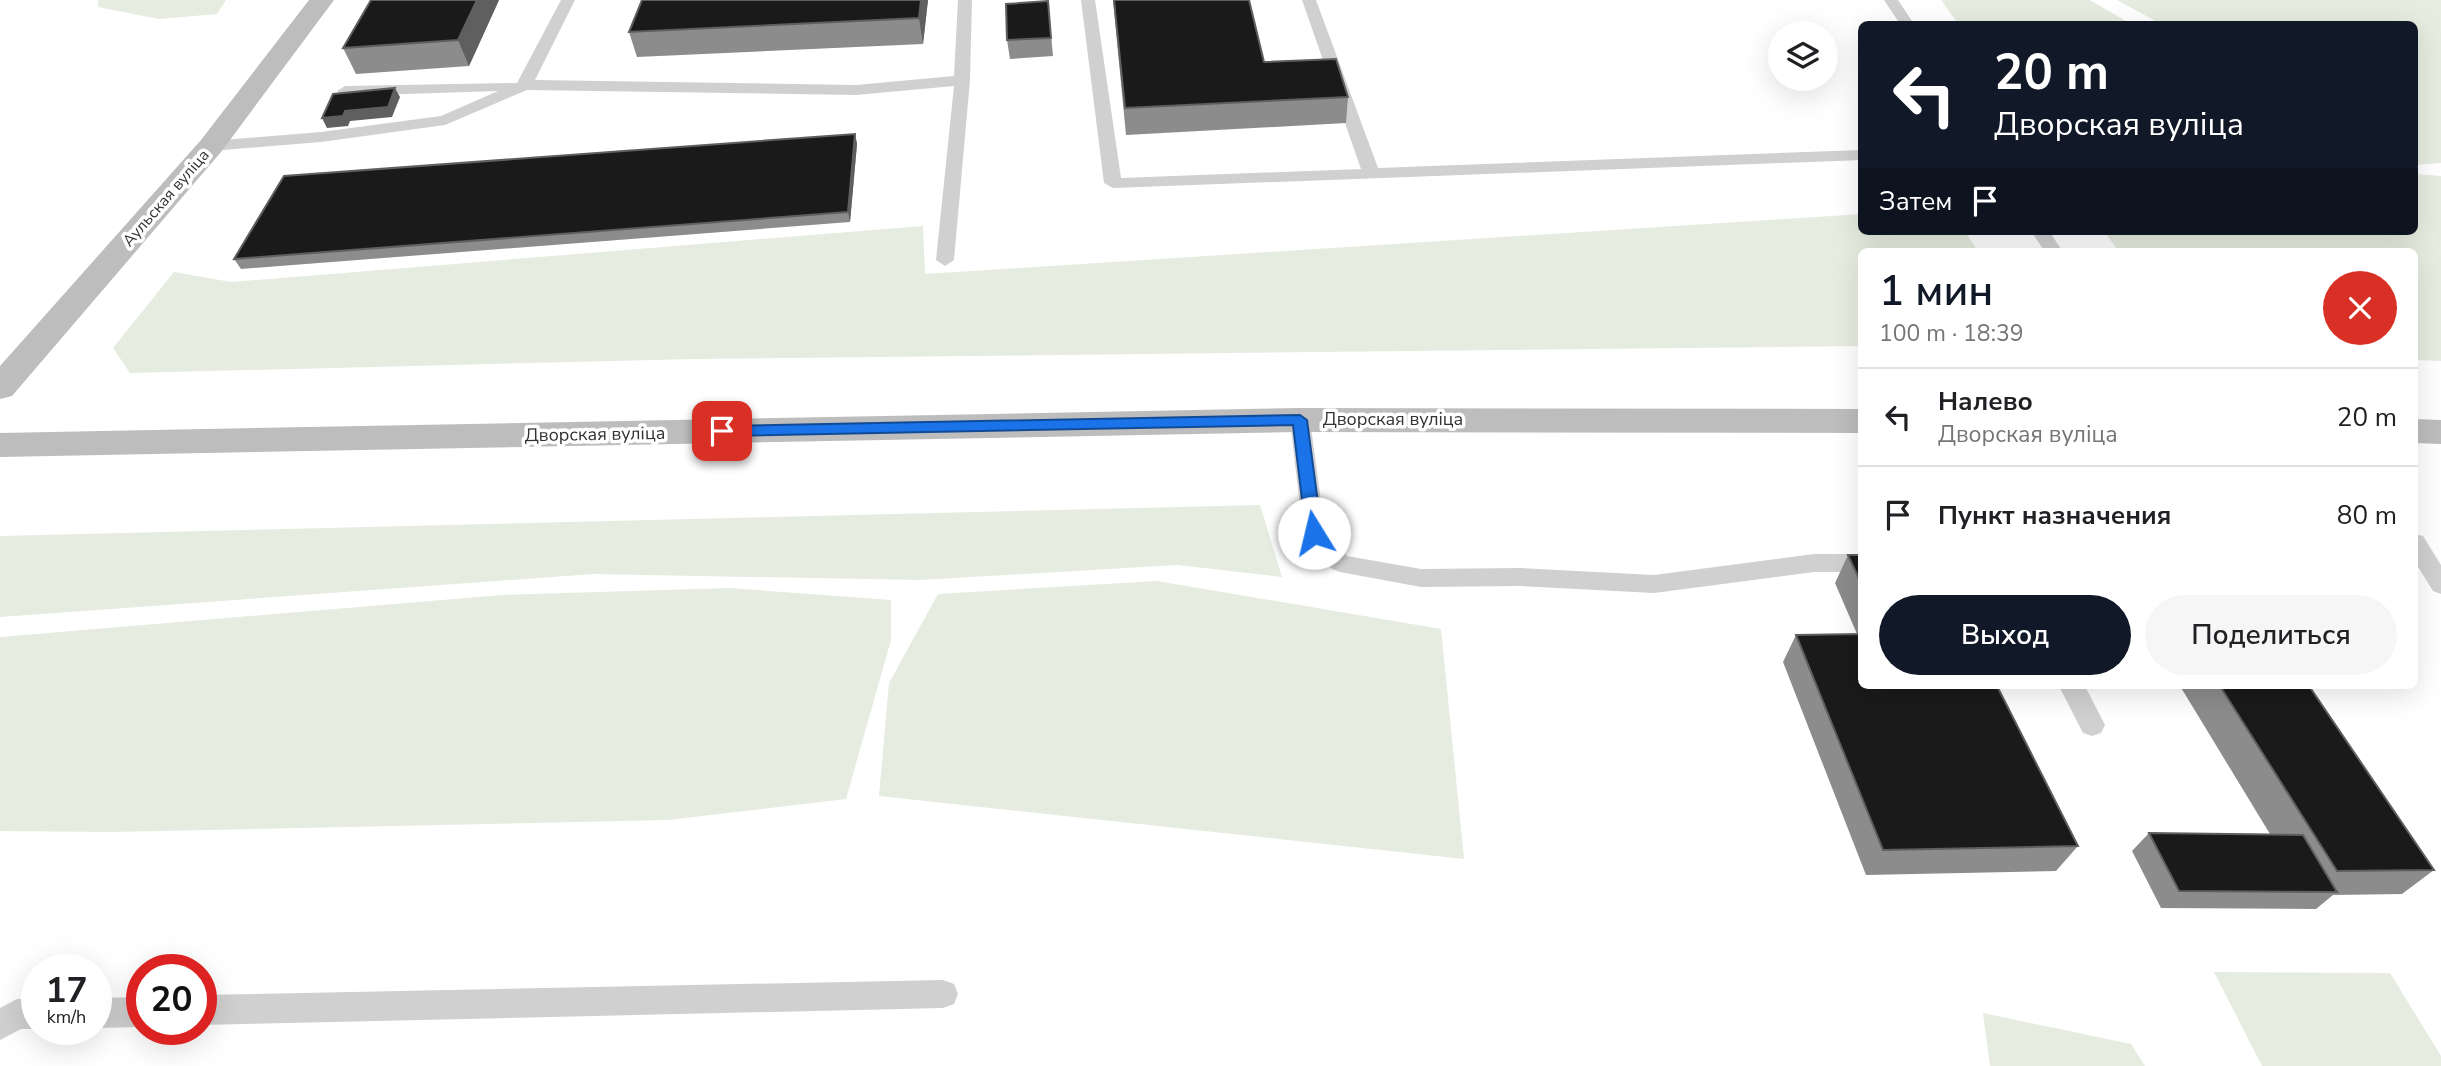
<!DOCTYPE html>
<html lang="ru">
<meta charset="utf-8">
<style>
:root{--surface:#fff;--page:#f6f6f6;--text:#202124;--muted:#757577;--line:#e0e0e0;--accent:#111827}
body{margin:0;font-family:"Nunito Sans",sans-serif;background:var(--page);color:var(--text);height:100vh;display:flex;flex-direction:column;font-size:26px;white-space:nowrap}
*{box-sizing:border-box;margin:0}
p{font-size:23px;color:var(--muted)}
.icon{flex:none;width:38px;height:38px;fill:none;stroke:currentColor;stroke-width:2;stroke-linecap:round;stroke-linejoin:round}
.map{position:relative;flex:1;overflow:hidden}
.sheet{position:absolute;left:1858px;top:248px;width:560px;height:441px;display:flex;flex-direction:column;background:var(--surface);border-radius:10px;box-shadow:0 7px 28px #0002}
.sheet>*{flex:none}
.hud{position:absolute;left:1858px;top:21px;width:560px;height:214px;border-radius:10px;box-shadow:0 7px 28px #0002;background:#111827;color:#fff;overflow:hidden}
.fabs{position:absolute;left:1768px;top:21px;display:grid;gap:14px}
.fabs a{display:grid;place-items:center;width:70px;height:70px;border-radius:50%;background:var(--surface);box-shadow:0 7px 28px #0002;font-size:35px}
.speed{position:absolute;left:21px;top:954px;display:flex;gap:14px;font-size:35px;font-weight:700;text-align:center}
.speed>*{display:grid;place-content:center;width:91px;height:91px;border-radius:50%;background:var(--surface);box-shadow:0 7px 28px #0002;line-height:1}
.speed small{font-size:18px;font-weight:400}
.speed .limit{border:10px solid #d22;background:#fff;color:#111}
.pin{position:absolute;display:grid;place-items:center;width:60px;height:60px;color:#fff;margin:-30px;border-radius:14px;box-shadow:0 4px 10px #0006}
.me{position:absolute;width:77px;margin:-38px;rotate:351deg;stroke-linejoin:round;filter:drop-shadow(0 0 5px #0008)}
.turn{display:flex;align-items:center;gap:24px;height:147px;padding:0 21px;font-size:32px}
.turn .icon{width:91px;height:91px;stroke-width:2.5}
.turn b{display:block;font-size:49px;line-height:60px}
.then{display:flex;align-items:center;height:66px;padding:0 21px;background:#0003;gap:14px;font-size:26px}
.round{display:grid;place-items:center;flex:none;width:74px;height:74px;border-radius:37px;background:var(--page)}
.head{display:flex;align-items:center;justify-content:space-between;height:119px;padding:0 21px}
h1{font-size:42px;font-weight:600;line-height:52px;color:var(--accent)}
.action{display:flex;gap:14px;margin-top:auto;padding:14px 21px}
.action a{flex:1;height:80px;border-radius:42px;background:var(--accent);color:#fff;font-size:28px;font-weight:600;line-height:80px;text-align:center}
.action a+a{background:var(--page);color:var(--text)}
ul{padding:0;list-style:none}
li{display:flex;align-items:center;gap:21px;height:98px;padding:0 21px;border-top:2px solid var(--line)}
li div{flex:1}
li b{display:block;font-size:26px}
li em{font-style:normal}
.map>svg:first-child{display:block}
.green{fill:#e6ecdf}
.lines{fill:none;stroke-linecap:round;stroke-linejoin:round}
.lane{fill:#d0d0d0;fill-rule:evenodd}
.secondary{fill:#bdbdbd;fill-rule:evenodd}
.wall{fill:#8c8c8c}
.shaded-wall{fill:#5f5f5f}
.building{fill:#1a1a1a;stroke:#5f5f5f;stroke-width:2}
.route{fill:#1a73e8;stroke:#114b97;stroke-width:2}
.labels{text-anchor:middle;dominant-baseline:central;stroke-width:7;stroke-linejoin:round;paint-order:stroke}
.far-street-label{font-size:16px;fill:#333;stroke:#fff}
.street-label{font-size:18px;fill:#333;stroke:#fff}
</style>
<div class="map">
<svg width="2441" height="1066" viewBox="0 0 2441 1066">
<rect width="100%" height="100%" fill="#fff"/>
<g class="green">
<path d="M98,0H226L217,14L159,19L98,7Z"/>
<path d="M1941,0H2090L2131,24H1958Z"/>
<path d="M2117,0H2441V163L2415,165V24H2161Z"/>
<path d="M2415,174L2441,176V361L2415,360V252H2119L2104,231H2415Z"/>
<path d="M1862,214V231H1965L1978,252H1862V346L694,359L130,373L113,348L174,272L231,282L923,226L925,274Z"/>
<path d="M1260,505L1282,577L1177,565L920,580L593,574L0,617V536Z"/>
<path d="M1157,581L1441,629L1464,859L879,796L889,683L938,594Z"/>
<path d="M730,588L891,600V640L846,799L668,820L112,832L0,831V637L502,595Z"/>
<path d="M2214,972L2390,973L2441,1056V1066H2262Z"/>
<path d="M1983,1013L2131,1044L2145,1066H1990Z"/>
</g>
<g class="lines">
<g class="lane">
<path d="M561,0H575L535,80L856,85L954,76L958,0H972L970,80L954,260L945,266L936,260L954,86L856,95L527,90L445,125L321,142L211,151L203,146L211,141L321,132L441,116L498,91L345,96L337,91L345,86L517,83Z"/>
<path d="M1081,0H1095L1121,178L1361,169L1302,0H1316L1378,168L1862,150V160L1113,188L1104,183Z"/>
<path d="M1884,0H1898L1914,24H1900Z"/>
<path d="M2031,231H2049L2063,252H2045Z"/>
<path d="M1300,413L1307,415L1310,420L1325,531L1347,556L1421,569L1521,568L1654,575L1814,554H1862V572H1814L1654,593L1521,586L1421,587L1340,572L1332,569L1303,533L1290,420L1293,415Z"/>
<path d="M2415,534L2423,536L2441,565V594L2433,591L2415,562Z"/>
<path d="M2059,686H2085L2105,725L2101,733L2092,736L2083,733Z"/>
<path d="M943,980L954,984L958,994L954,1004L943,1008L201,1025V995Z"/>
<path d="M142,997V1027L96,1028V998Z"/>
<path d="M17,999H37V1029H21L0,1040V1008Z"/>
</g>
<g class="secondary">
<path d="M309,0H334L221,152L12,396L0,399V366L201,140Z"/>
<path d="M1300,408L1862,409V433L1300,432L0,457V433Z"/>
<path d="M2415,419L2441,420V444L2415,443Z"/>
</g>
</g>
<g class="wall">
<path d="M371,0H499L469,66L356,74L343,48Z"/>
<path d="M642,0H928L923,44L637,57L629,32Z"/>
<path d="M1113,0L1348,97L1346,123L1126,135Z"/>
<path d="M1048,1L1053,56L1010,59L1007,40Z"/>
<path d="M855,134L857,144L850,222L241,269L234,259Z"/>
<path d="M1848,555H1862V686L2078,846L2056,871L1866,875L1783,662L1796,635L1857,634L1835,583Z"/>
<path d="M2180,686H2309L2434,870L2402,894L2333,895L2316,909L2161,908L2132,851L2149,833L2270,834Z"/>
</g>
<g class="shaded-wall">
<path d="M477,0H499L469,66L458,40Z"/>
<path d="M921,0H928L923,44L919,18Z"/>
<path d="M395,88L400,97L392,117L350,121L348,126L327,128L322,118L345,111Z"/>
<path d="M855,134L857,144L850,222L848,212Z"/>
</g>
<g class="building">
<path d="M371,0H477L458,40L343,48Z"/>
<path d="M642,0H921L919,18L629,32Z"/>
<path d="M1114,0H1249L1264,62L1336,59L1348,97L1125,108Z"/>
<path d="M1048,1L1051,38L1007,40L1006,4Z"/>
<path d="M395,88L388,107L345,111L343,116L322,118L333,94Z"/>
<path d="M855,134L848,212L234,259L284,176Z"/>
<path d="M1848,555H1862V585Z"/>
<path d="M1862,634V686H1997L2078,846L1883,850L1796,635Z"/>
<path d="M2220,686H2309L2434,870L2337,871Z"/>
<path d="M2149,833L2303,835L2337,892L2179,891Z"/>
</g>
<path class="route" d="M1300,415L1307,420L1322,533L1314,539L1306,533L1293,425L722,436L714,431L722,426Z"/>
<g class="labels">
<g class="far-street-label">
<text transform="translate(166 198) rotate(-49)">Аульская вуліца</text>
</g>
<g class="street-label">
<text x="1393" y="419">Дворская вуліца</text>
<text transform="translate(595 434) rotate(-1)">Дворская вуліца</text>
</g>
</g>
</svg>
<div class="fabs">
<a><svg class="icon" aria-label="layers" viewBox="0 0 24 24"><path d="M12 4l9 5-9 5-9-5zM3 14l9 5 9-5"/></svg></a>
</div>
<div class="speed"><div>17<small>km/h</small></div><div class="limit">20</div></div>
<div class="pin" style="left:722px;top:431px;background:#d93025"><svg class="icon" aria-label="arrive" viewBox="0 0 24 24"><path d="M6 21V4h12l-3 4 3 4H6"/></svg></div>
<svg class="me" style="left:1314px;top:533px" viewBox="-20 -20 40 40"><circle r="19" fill="#fff"/><path d="M0-13L10 11 0 6-10 11z" fill="#1a73e8"/></svg>
<div class="hud">
<div class="turn"><svg class="icon" aria-label="left" viewBox="0 0 24 24"><path d="M17 20v-9H6M10 6l-5 5 5 5"/></svg><div><b>20 m</b>Дворская вуліца</div></div>
<div class="then">Затем<svg class="icon" aria-label="arrive" viewBox="0 0 24 24"><path d="M6 21V4h12l-3 4 3 4H6"/></svg></div>
</div>
<section class="sheet">
<div class="head"><div><h1>1 мин</h1><p>100 m · 18:39</p></div><a class="round" style="background:#d93025;color:#fff"><svg class="icon" aria-label="close" viewBox="0 0 24 24"><path d="M6 6l12 12M18 6L6 18"/></svg></a></div>
<ul>
<li><svg class="icon" aria-label="left" viewBox="0 0 24 24"><path d="M17 20v-9H6M10 6l-5 5 5 5"/></svg><div><b>Налево</b><p>Дворская вуліца</p></div><em>20 m</em></li>
<li><svg class="icon" aria-label="arrive" viewBox="0 0 24 24"><path d="M6 21V4h12l-3 4 3 4H6"/></svg><div><b>Пункт назначения</b></div><em>80 m</em></li>
</ul>
<div class="action"><a>Выход</a><a>Поделиться</a></div>
</section>
</div>
